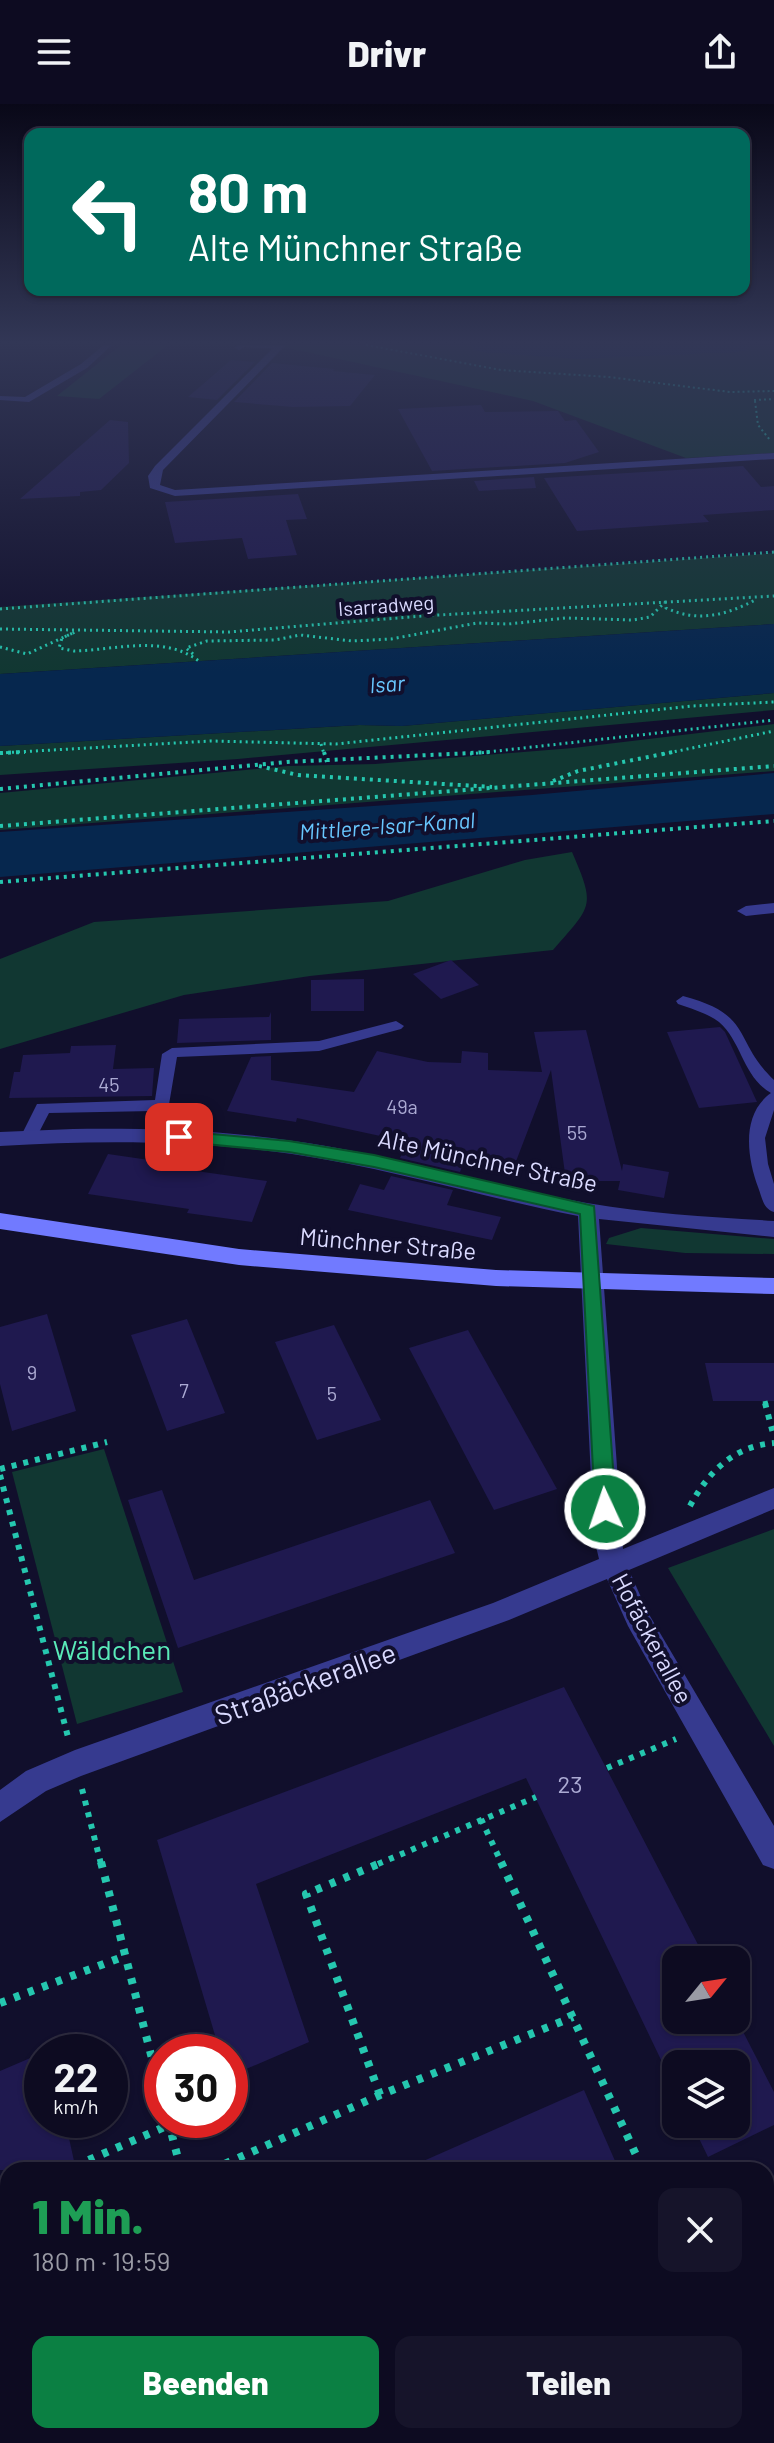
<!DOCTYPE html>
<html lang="de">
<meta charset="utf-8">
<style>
:root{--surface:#0d0b21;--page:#16142a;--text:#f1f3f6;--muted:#9a9ba5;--line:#2d2b3f;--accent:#0b8043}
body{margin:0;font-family:Barlow,sans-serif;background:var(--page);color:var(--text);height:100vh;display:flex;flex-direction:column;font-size:30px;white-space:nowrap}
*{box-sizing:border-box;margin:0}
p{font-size:26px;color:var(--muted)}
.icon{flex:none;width:44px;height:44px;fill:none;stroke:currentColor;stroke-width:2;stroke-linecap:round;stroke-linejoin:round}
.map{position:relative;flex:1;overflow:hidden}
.drawer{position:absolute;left:0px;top:2058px;width:774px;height:282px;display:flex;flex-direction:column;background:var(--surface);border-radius:24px 24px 0 0;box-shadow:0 2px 6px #0004,0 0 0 2px var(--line)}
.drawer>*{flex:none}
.guide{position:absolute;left:24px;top:24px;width:726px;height:168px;border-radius:16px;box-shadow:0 2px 6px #0004,0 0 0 2px var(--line);background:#00695c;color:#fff;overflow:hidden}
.needle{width:52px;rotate:60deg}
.fabs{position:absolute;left:662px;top:1842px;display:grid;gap:16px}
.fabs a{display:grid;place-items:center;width:88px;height:88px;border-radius:16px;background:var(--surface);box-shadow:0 2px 6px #0004,0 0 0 2px var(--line);font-size:40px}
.speed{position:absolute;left:24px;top:1930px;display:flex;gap:16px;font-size:40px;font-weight:700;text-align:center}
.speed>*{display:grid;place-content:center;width:104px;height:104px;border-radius:50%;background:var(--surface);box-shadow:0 2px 6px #0004,0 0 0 2px var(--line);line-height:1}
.speed small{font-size:20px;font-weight:400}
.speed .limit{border:12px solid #d22;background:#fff;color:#111}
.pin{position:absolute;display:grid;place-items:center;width:68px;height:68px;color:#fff;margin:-34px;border-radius:16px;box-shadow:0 4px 12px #0006}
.me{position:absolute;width:88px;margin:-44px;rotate:357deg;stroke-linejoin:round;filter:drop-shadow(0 0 6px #0008)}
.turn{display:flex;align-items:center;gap:28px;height:168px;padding:0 32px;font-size:36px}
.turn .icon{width:104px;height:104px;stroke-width:2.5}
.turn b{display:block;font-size:56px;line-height:68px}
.round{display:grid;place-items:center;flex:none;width:84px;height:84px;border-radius:16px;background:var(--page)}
.summary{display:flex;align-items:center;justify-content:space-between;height:136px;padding:0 32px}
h1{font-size:48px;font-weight:800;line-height:60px;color:#1e9e55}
.primary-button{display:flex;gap:16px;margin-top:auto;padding:16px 32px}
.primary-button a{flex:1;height:92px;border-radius:16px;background:var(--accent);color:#fff;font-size:32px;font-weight:800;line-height:92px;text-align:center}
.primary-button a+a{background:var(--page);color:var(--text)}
header{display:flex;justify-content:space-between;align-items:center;height:104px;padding:0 32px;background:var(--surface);font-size:36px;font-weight:800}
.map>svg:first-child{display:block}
.green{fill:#113732}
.water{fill:#06274e}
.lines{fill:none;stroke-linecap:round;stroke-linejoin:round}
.river{fill:#06274e;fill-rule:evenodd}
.building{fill:#1f194f}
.path-far5{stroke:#25c7af;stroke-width:2;stroke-dasharray:2 3;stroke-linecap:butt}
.path-far4{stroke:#25c7af;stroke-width:3;stroke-dasharray:2 4;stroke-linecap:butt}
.path-far3{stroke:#25c7af;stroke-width:4;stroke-dasharray:3 5;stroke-linecap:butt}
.path-far2{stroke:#25c7af;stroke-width:5;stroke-dasharray:4 6;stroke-linecap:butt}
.path-far1{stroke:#25c7af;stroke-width:6;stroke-dasharray:5 7;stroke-linecap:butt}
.path{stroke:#25c7af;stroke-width:8;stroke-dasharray:6 9;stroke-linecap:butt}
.service{fill:#363a8f;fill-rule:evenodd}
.minor{fill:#363a8f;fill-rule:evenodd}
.secondary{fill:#717aff;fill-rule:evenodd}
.route{fill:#0b8043;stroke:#07532c;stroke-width:2}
.labels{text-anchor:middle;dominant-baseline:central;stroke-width:8;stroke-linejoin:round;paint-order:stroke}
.far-street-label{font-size:20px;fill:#dadaff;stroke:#110f2c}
.number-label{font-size:20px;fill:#abaad3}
.far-water-label{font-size:22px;font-style:italic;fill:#68c7ff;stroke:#110f2c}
.street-label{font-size:24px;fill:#dadaff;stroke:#110f2c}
.near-number-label{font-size:24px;fill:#abaad3}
.near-park-label{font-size:28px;fill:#5aebb9;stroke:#110f2c}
.near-street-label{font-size:28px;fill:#dadaff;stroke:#110f2c}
</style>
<header><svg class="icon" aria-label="menu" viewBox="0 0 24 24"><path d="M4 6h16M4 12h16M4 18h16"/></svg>Drivr<svg class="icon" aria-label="share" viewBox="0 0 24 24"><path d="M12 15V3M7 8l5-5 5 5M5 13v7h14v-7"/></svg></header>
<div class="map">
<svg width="774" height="2339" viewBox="0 0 774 2339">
<rect width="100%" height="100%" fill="#110f2c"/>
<g class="green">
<path d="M121,241H168L99,295L57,292Z"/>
<path d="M274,241H774V349L686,354L533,297Z"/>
<path d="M774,449V520L0,570V503Z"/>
<path d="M774,589V606L238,655L0,671V642L360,621L402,622Z"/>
<path d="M774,620V667L0,726V689L288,662L375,660L573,644Z"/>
<path d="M572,748C596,803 592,801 553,846L310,872L184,891L0,945V855L94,818L388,797L525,756Z"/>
<path d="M641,1124L774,1135V1150L685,1149L606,1140L609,1134Z"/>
<path d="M104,1345L183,1588L77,1620L12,1368Z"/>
<path d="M774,1425V1642L668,1464Z"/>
</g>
<g class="water">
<path d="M774,520V589L402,622L359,621L0,642V570Z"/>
<path d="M774,669V710L0,773V728L532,691Z"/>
</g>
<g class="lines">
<path class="river" d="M470,241H750L746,246L738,248L578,255L482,248L474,246Z"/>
</g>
<g class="building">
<path d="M231,256L255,258L217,296L188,293Z"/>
<path d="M272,259L335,265L333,267L375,271L350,302L293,303L234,298Z"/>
<path d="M481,301L485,308L558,307L565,317L576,316L599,348L565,359L432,367L398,305Z"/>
<path d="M110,316L128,318L129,359L101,386L80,388V392L20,395Z"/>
<path d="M743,362L761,383L774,382V406L703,411L709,418L577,427L544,374Z"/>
<path d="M534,373L536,384L479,387L474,377Z"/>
<path d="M298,390L307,415L286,416L297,451L248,455L242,434L175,439L165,398Z"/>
<path d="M451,856L479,881L441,895L413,870Z"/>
<path d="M364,875V907H311V876Z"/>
<path d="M271,908V936L177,939L179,915L269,913Z"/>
<path d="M720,923L725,928L757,998L699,1004L667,928Z"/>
<path d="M586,926L622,1067L623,1060L669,1068L664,1094L618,1086L620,1077H566L551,966L515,1060L498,1057L496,1063L464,1057L460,1068L400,1054L408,1038L297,1014L296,1018L227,1007L251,953L271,952V976L354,988L377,947L428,958L461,959L462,947L488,949V966L542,968L534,928Z"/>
<path d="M116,941L113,965L154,964L152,992L9,994L14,968H20L23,951L70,949L71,942Z"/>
<path d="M108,1050L170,1059L168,1063L267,1077L252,1118L187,1109L189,1105L88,1090Z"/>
<path d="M391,1072L453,1086L447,1101L501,1113L492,1136L348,1106L360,1080L384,1086Z"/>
<path d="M47,1210L76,1307L12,1327L0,1280V1223Z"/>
<path d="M187,1215L225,1309L167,1327L131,1231Z"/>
<path d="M334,1221L381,1316L317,1336L275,1238Z"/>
<path d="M468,1226L528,1333L557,1385L494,1406L409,1244Z"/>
<path d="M705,1259H774V1297H713Z"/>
<path d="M162,1386L194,1476L430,1396L455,1449L178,1544L128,1396Z"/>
<path d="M564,1583L706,1856H676V1916L736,1914L774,1988V2021L708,2053L692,2020H736V1960H663L526,1674L256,1780L309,1938L230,1972V1948H220L157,1736Z"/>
<path d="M42,1949V2016H65L76,2066H0V1967Z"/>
<path d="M584,1986L619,2066H403Z"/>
</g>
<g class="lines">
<g class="path-far5">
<path d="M366,241L501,266L609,273L730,288L774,287"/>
<path d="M754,296L774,295"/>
<path d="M755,297L758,321L770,336"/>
</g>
<g class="path-far4">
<path d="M0,505L774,448"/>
<path d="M0,525L229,528L421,512L774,492"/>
<path d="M0,543L27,550L75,528L62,534L59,544L74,547C116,546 165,530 200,558"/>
<path d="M193,550L186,544L207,537L275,536L300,531L352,537L391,535L477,519L508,520L566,514L633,516L650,513L665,498L666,504C698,519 727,511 757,495"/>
<path d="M321,640L324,650"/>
<path d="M0,649L211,637L336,640L692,602L774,598"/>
<path d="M470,650L774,616"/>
<path d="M663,650L774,627"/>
</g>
<g class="path-far3">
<path d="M324,648L327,658"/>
<path d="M0,649L25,648"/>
<path d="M259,662L298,671L492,683"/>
<path d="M553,677L578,667L673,648"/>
<path d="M0,685L287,658L491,648"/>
<path d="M0,722L774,662"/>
<path d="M0,778L774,717"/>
</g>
<path class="path-far2" d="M765,1297L766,1301"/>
<g class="path-far1">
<path d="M765,1299L774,1333"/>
<path d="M0,1365L107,1338"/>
<path d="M0,1371L68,1633"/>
<path d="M690,1402C708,1368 734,1342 774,1339"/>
<path d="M607,1664L676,1635"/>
<path d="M82,1685L101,1760"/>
<path d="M481,1715L502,1760"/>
<path d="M378,1760L536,1693"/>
</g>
<g class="path">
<path d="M101,1758L162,1993"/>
<path d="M501,1758L643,2066"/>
<path d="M0,1899L125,1852"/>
<path d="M380,1991L306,1790L383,1758"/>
<path d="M168,2016L181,2066"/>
<path d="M75,2062L169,2021"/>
<path d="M211,2066L380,1991L573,1913"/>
<path d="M766,2079L774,2075"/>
<path d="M766,2179L774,2175"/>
<path d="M250,2332L251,2339"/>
<path d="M761,2332L764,2339"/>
<path d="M212,2339L226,2332"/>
</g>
<g class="service">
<path d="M104,241H112L87,264L29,298L0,296V292L25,293L81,260Z"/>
<path d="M238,241H281L284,243L280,245L244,243L239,246L235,244Z"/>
<path d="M683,892C755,911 732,936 774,976V1006L765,1034L768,1060L774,1080V1108C763,1105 762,1093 758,1083C747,1053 741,1010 771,989C743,973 742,938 719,918C707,909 692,905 678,900L676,897Z"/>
<path d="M396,917L404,922L401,925L319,947L177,953L163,1036L157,1038L149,1032L153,1007L49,1009L34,1038H22L20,1034L37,1000L155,996L162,950L172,944L319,937Z"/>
</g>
<g class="minor">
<path d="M276,241H286L163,366L160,381L175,386L774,349V355L175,392L150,384L148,372L155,362Z"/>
<path d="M774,799V809L746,812L737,807L746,802Z"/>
<path d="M73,1025C158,1024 242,1027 326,1042C414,1057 500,1083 587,1099C649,1110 712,1113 774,1117V1133L599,1115L623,1445L774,1384V1405L629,1466L647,1507L774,1722V1765L763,1761L628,1522L607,1475L509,1516L81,1672L46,1687L0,1718V1686L26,1667L75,1646L493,1499L599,1455L594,1434L578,1112C482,1093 388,1064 292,1050C195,1036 97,1036 0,1042V1028Z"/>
</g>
<path class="secondary" d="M0,1109L239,1145L496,1166L774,1174V1190L496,1182L239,1161L0,1125Z"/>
</g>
<linearGradient id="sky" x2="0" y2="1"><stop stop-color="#090818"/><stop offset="0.42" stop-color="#323756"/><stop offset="1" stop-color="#323756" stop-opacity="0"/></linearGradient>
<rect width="774" height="568" fill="url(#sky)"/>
<path class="route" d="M179,1027L289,1037L374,1051L594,1102L616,1405L613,1411L605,1413L598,1411L595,1405L580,1110L374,1063L289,1048L173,1037L170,1033L173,1029Z"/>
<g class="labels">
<g class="far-street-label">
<text transform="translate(386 501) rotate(-4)">Isarradweg</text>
</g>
<g class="number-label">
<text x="109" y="980">45</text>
<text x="402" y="1002">49a</text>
<text x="577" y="1028">55</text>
<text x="32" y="1268">9</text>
<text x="184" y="1286">7</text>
<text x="332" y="1289">5</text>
</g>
<g class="far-water-label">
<text transform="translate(387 579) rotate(-4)">Isar</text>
<text transform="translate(387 721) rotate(-4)">Mittlere-Isar-Kanal</text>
</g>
<g class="street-label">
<text transform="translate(488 1056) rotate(12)">Alte Münchner Straße</text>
<text transform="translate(388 1139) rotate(5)">Münchner Straße</text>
<text transform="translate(653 1534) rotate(62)">Hofäckerallee</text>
</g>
<g class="near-number-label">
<text x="570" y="1679">23</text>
</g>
<g class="near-park-label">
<text x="112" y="1545">Wäldchen</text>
</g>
<g class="near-street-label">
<text transform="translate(305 1579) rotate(-20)">Straßäckerallee</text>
</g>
</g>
</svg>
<div class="fabs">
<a><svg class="needle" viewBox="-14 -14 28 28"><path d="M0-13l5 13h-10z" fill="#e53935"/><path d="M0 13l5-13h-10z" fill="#9a9ba5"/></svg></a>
<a><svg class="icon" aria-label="layers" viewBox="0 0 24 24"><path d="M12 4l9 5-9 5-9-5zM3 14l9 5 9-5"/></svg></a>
</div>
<div class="speed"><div>22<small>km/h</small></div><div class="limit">30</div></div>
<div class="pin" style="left:179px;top:1033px;background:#d93025"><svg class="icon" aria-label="arrive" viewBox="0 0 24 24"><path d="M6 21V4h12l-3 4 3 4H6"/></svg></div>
<svg class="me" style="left:605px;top:1405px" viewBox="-20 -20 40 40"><circle r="17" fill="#0b8043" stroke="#fff" stroke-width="3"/><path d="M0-11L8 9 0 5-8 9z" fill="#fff"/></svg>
<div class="guide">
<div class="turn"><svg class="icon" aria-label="left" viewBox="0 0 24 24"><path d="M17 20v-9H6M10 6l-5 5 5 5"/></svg><div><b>80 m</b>Alte Münchner Straße</div></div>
</div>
<section class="drawer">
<div class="summary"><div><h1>1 Min.</h1><p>180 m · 19:59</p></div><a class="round"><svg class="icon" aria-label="close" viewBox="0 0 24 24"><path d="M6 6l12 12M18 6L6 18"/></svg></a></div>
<div class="primary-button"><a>Beenden</a><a>Teilen</a></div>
</section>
</div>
